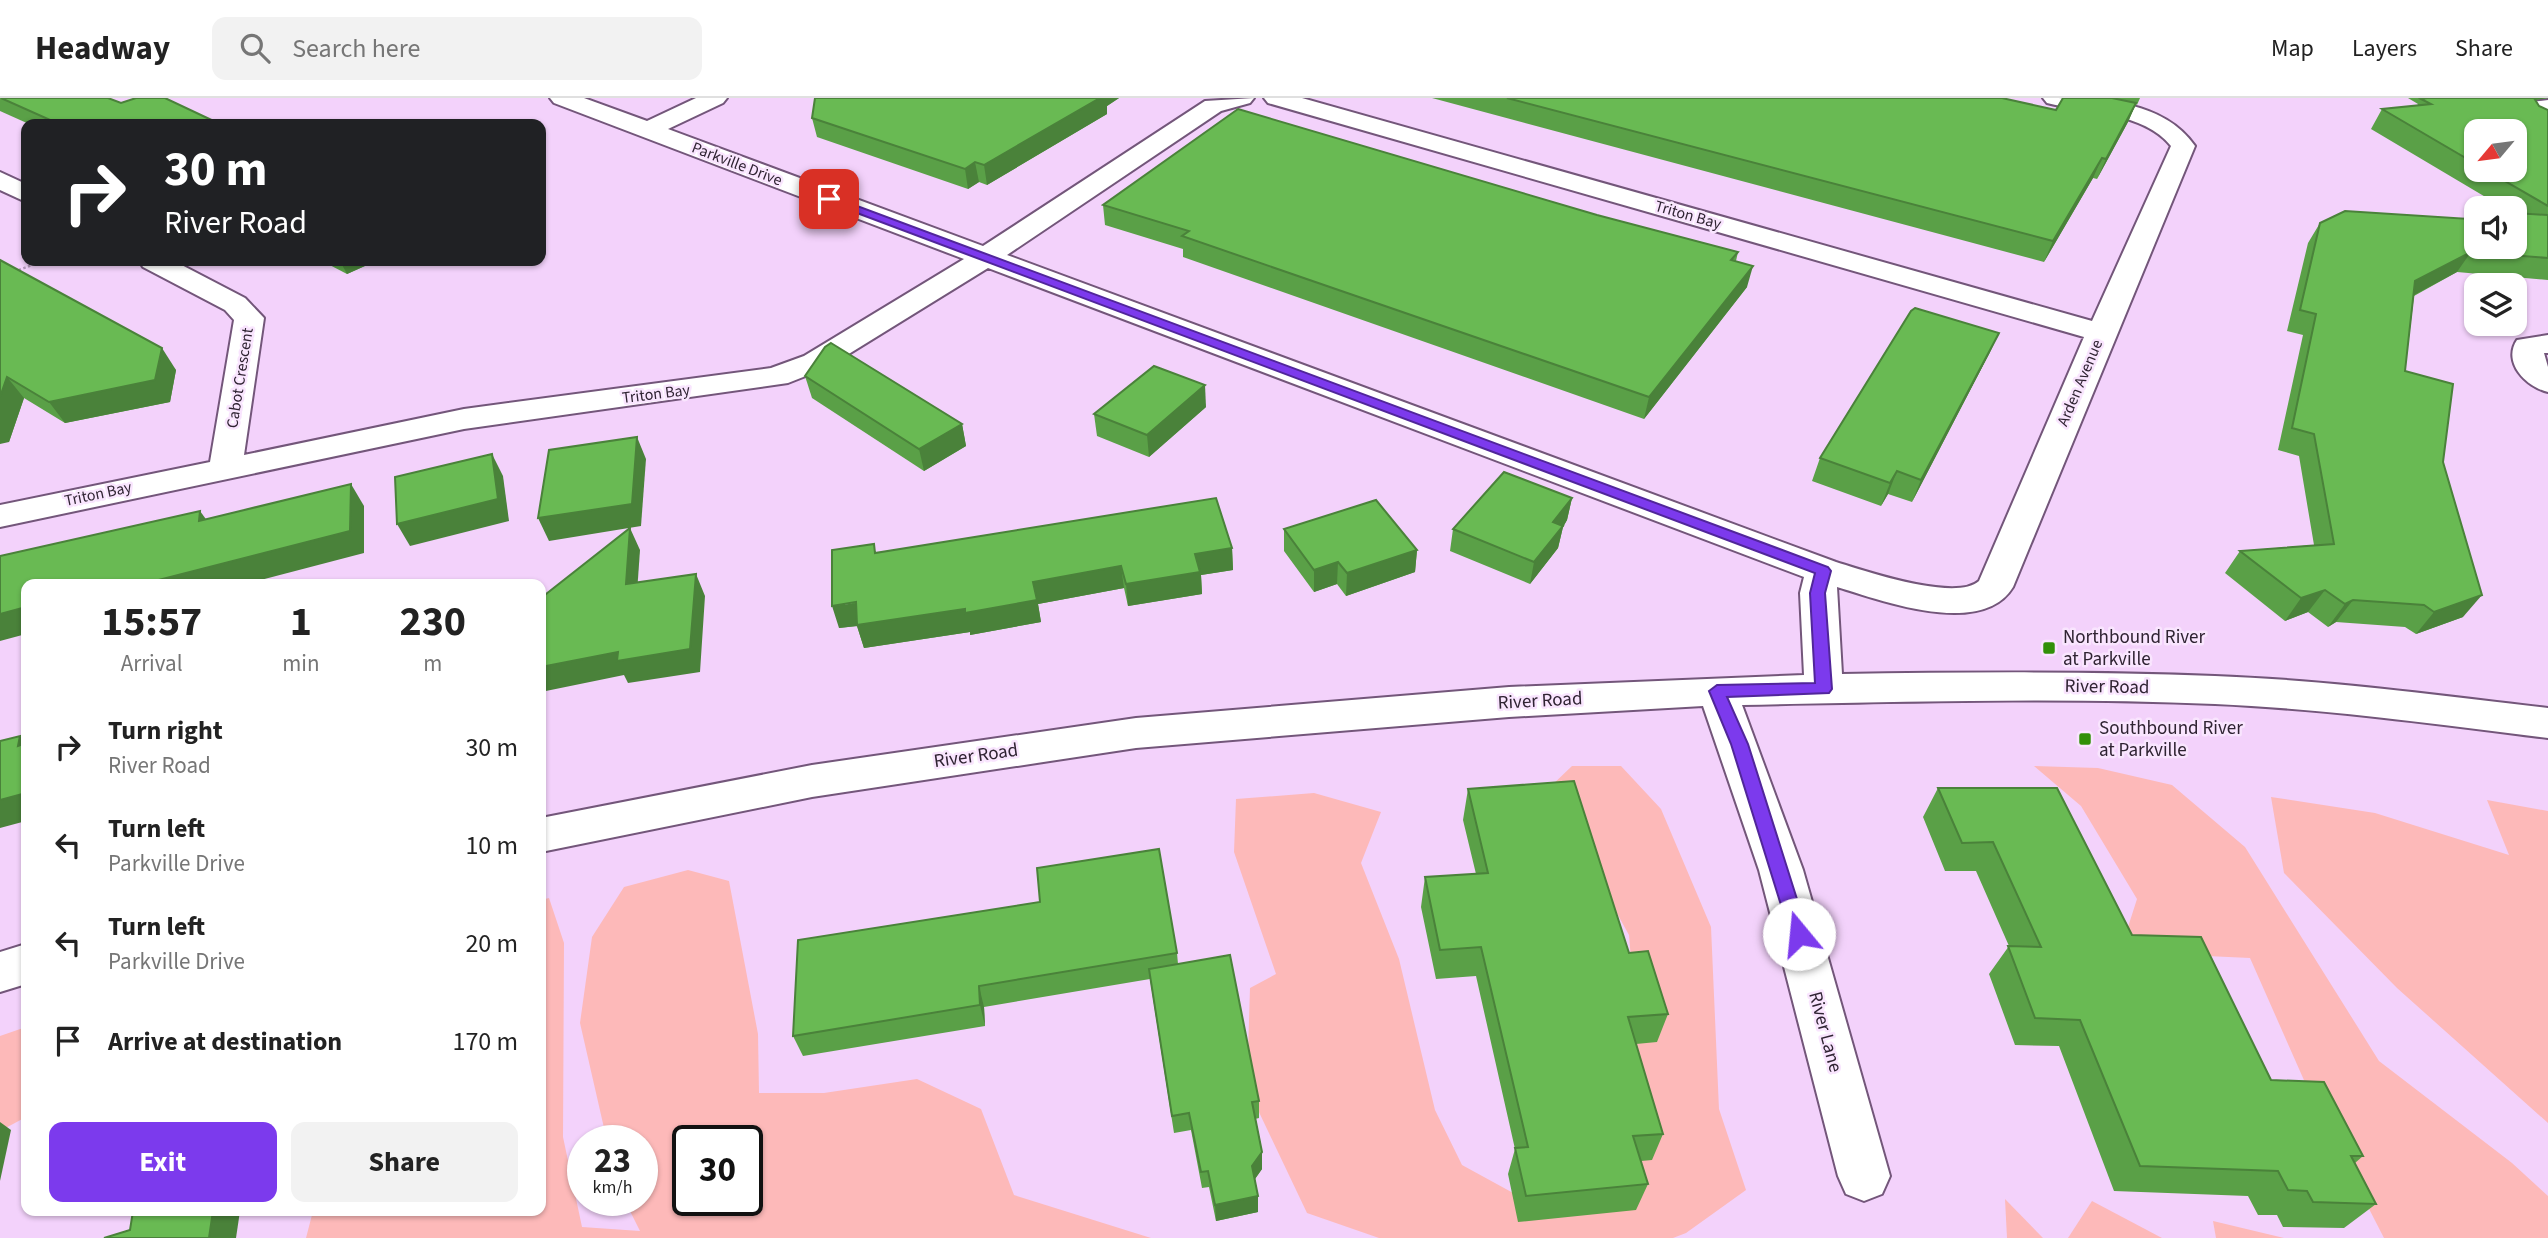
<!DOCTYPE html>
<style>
:root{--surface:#fff;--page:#f2f2f2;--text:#222;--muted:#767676;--line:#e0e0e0;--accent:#7c3aed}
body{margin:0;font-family:"Source Sans 3",sans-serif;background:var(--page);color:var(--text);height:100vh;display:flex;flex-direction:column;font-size:26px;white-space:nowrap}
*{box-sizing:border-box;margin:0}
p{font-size:23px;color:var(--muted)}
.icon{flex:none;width:38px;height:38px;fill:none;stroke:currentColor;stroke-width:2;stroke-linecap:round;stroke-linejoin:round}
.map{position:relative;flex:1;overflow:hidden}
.panel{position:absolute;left:21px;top:481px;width:525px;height:637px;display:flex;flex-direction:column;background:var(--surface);border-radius:14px;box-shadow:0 2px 5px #0004}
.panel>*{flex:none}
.guide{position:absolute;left:21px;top:21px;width:525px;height:147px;border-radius:14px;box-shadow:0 2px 5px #0004;background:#202124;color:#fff;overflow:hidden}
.needle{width:46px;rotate:241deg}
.fabs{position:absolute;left:2464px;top:21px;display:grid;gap:14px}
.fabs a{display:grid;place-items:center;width:63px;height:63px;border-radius:14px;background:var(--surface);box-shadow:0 2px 5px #0004;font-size:35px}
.speed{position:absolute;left:567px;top:1027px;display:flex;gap:14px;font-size:35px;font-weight:700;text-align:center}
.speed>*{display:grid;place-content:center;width:91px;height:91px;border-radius:50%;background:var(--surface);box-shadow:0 2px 5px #0004;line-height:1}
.speed small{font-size:18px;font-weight:400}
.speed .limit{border:4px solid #111;border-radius:10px;background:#fff;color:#111}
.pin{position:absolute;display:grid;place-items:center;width:60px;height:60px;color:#fff;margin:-30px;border-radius:14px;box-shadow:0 4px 10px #0006}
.me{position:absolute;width:77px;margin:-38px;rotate:343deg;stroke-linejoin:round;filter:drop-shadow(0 0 5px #0008)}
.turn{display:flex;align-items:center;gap:24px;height:147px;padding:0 28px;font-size:32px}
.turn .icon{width:91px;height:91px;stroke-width:2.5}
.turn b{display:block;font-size:49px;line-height:60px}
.eta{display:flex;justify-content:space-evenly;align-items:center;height:119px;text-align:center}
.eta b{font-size:42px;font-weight:700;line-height:49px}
.action{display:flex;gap:14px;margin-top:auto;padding:14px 28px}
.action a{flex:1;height:80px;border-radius:14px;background:var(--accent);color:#fff;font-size:28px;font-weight:700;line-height:80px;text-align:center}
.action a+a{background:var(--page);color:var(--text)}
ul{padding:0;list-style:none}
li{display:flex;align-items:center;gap:21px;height:98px;padding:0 28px}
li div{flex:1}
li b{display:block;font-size:26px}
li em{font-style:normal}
header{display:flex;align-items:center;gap:42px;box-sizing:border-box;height:98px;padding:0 35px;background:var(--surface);border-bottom:2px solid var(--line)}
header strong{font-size:33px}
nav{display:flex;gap:38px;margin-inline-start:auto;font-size:24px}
.search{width:490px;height:63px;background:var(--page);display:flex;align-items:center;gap:18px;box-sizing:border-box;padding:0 24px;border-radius:14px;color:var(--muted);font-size:26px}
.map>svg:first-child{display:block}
.green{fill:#fdb9b9;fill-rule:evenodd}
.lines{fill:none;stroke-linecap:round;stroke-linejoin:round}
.minor-casing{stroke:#73567a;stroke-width:4}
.path{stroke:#b096b6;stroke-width:2.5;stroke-dasharray:2.5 2.5;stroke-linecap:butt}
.minor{fill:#fff;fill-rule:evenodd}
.wall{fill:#5aa047;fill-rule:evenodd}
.shaded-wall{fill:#4a823a}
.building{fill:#69ba53;stroke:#4a823a;stroke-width:2}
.route{fill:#7c3aed;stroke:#51269a;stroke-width:2}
.poi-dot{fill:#319008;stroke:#f9e5fe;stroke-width:2.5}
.labels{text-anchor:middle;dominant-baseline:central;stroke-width:5;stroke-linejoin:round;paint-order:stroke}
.far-street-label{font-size:16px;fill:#2f2332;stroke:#f9e5fe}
.poi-label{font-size:19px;fill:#2f2332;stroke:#f9e5fe;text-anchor:start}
.street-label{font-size:19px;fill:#2f2332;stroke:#f9e5fe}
</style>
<header>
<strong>Headway</strong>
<div class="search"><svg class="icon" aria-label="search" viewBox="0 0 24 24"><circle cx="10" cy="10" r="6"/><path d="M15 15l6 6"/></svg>Search here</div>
<nav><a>Map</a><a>Layers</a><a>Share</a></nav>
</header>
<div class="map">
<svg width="2548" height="1140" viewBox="0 0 2548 1140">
<rect width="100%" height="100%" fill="#f3d2fb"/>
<g class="green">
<path d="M1572,668H1621L1661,711L1711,829L1719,1011L1746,1092L1686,1135L1673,1140H1379L1307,1115L1247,989L1250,890L1276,876L1234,754L1236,701L1314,695L1381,714L1361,765L1399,861L1435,1012L1462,1067L1537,1108L1635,910L1629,837L1548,691Z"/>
<path d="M2034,668L2098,670L2172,687L2245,749L2379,963L2512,1065L2548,1098V1140H2384L2311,998L2250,860L2120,854L2137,801L2081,708Z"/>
<path d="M2271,699L2375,715L2509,757L2487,702L2548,713V1025L2397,890L2284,775Z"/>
<path d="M688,772L729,783L758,936L759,995H824L917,981L981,1011L1014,1097L1151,1140H306L313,1113H541V802L549,800L564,845L563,1039L582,1129L640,1133L625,1103L642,1102V1043H607L580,925L592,839L624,789ZM747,1043V1102H688V1043Z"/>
<path d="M26,929V1019L0,1033V938Z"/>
<path d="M2005,1101L2043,1140H2007Z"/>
<path d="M2092,1103L2162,1140H2068Z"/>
<path d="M2213,1123L2284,1140H2216Z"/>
</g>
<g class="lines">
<g class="minor-casing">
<g id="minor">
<path d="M550,0H584L647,23L696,0H727L723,5L668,31L983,148L1205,3L1254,0L1250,5L1221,13L1007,157L1836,464C1865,473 1956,504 1979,483L2084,239L1268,5L1264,0H1302L2092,223L2171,48C2144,14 2086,15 2047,5L2043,0C2095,0 2163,1 2195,48L2013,489C1982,540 1883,503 1837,489L1842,576C1967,574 2090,573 2215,578C2326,582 2437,597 2548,610V640C2437,626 2326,611 2215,606C2057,599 1900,604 1742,607L1803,772L1890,1078L1882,1096L1864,1103L1846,1096L1838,1078L1759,772L1703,608L1509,619L1136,650L812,699L541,754V720L812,667L1136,620L1509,589L1804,577L1800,495L1804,479L988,170L826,270L788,285L464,331L0,429V407L210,364L234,222L225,212L143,169L139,163H174L245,200L264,220L244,357L464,311L771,270L804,258L964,161L554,5Z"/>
<path d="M2548,2V35L2528,26L2524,21L2530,4Z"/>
<path d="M0,74L26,86V104L0,92Z"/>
<path d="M2548,237V255H2544L2548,269V294C2526,289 2502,264 2517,242Z"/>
<path d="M26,846V886L0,894V854Z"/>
</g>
</g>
<path class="path" d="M14,174L42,163"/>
<use href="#minor" class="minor"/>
</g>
<g class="wall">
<path d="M0,0L121,5L220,26H29L0,13Z"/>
<path d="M815,0H1119L1107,8V16L987,87L979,84L968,91L817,39L812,20Z"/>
<path d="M1432,0H2002L2056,12L2063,0H2140L2137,7L2136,6L2128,24L2097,81L2093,80L2044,164Z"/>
<path d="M2408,0H2548L2535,2L2539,8L2548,12V182L2457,174L2414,198L2405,273L2443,364L2463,519L2416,536L2405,529L2336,524L2328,529L2308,514L2285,523L2225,475L2240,453L2314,447L2299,358L2278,352L2303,237L2287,233L2308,145L2320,125L2463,121L2470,111L2515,149V110H2504L2371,31L2382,11L2417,8L2418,6ZM2476,33L2515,72H2476Z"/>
<path d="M1103,107L1597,117L1738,154L1736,163L1747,189L1644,321L1183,159V151L1105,127Z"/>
<path d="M0,162L176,272L170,304L65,325L24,300L9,344Z"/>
<path d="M322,163H376L347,176Z"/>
<path d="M1999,235L1989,256L1912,404L1888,396L1881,408L1812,383L1820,360Z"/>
<path d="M805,278L962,326L966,348L924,373L812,300Z"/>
<path d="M1206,309L1149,359L1097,338L1094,316Z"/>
<path d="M1572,400L1567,422L1563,429L1558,450L1530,486L1450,453L1453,431Z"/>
<path d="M1284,431L1417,452L1415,474L1346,498L1337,486L1314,494L1284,453Z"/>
<path d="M1232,450L1233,472L1201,477L1202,496L1128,508L1124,490L1038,506L1041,524L970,537V534L864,550L857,528L839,530L877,455Z"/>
<path d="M1938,690L2132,837L2271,982L2363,1058L2355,1065L2376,1106L2344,1130L2283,1129L2277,1117H2258L2248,1098L2114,1093L2059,948L2015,947L1989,876L2009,848L1976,773H1945L1923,719Z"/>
<path d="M1468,691L1629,855L1668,916L1657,944L1636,946L1663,1036L1652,1062L1641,1063L1648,1086L1636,1112L1518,1124L1508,1076L1515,1051L1476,878L1436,881L1421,809L1425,779L1476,776L1463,722Z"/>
<path d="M1040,804L1177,855L1178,866L1259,1003V1020L1255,1021L1262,1054V1071L1255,1081L1258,1098V1114L1216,1123L1209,1089L1202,1090L1191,1032L1174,1035L1150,881L984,909L985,928L803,958L793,938Z"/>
</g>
<g class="shaded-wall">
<path d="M1097,0H1119L1107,8V16L987,87L984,67Z"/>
<path d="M2530,0H2548L2528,3Z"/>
<path d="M2136,5L2128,24L2097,81L2106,61Z"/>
<path d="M2102,60L2093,80L2044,164L2053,143Z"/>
<path d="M975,64L979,84L968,91L965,71Z"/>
<path d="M2471,154L2457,174L2401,204L2415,183Z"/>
<path d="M340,163H376L347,176Z"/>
<path d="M1753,168L1747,189L1644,321L1649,299Z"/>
<path d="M1999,235L1989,256L1912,404L1921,382Z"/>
<path d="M162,250L176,272L170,304L65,325L49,304Z"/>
<path d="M7,279L24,300L9,344L0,346V299Z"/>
<path d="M1205,287L1206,309L1149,359L1147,337Z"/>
<path d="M962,326L966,348L924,373L919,351Z"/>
<path d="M637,339L646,361L641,428L549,443L538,420Z"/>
<path d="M492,356L503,378L509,423L410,448L397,426Z"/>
<path d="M1897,373L1888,396L1881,408L1890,385Z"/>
<path d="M351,386L364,408V455L245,486H143Z"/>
<path d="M1572,400L1567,422L1563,429L1558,450L1530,486L1534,464L1553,424Z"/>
<path d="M200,413L216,435L199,423Z"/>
<path d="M630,430L640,452L636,509L626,486Z"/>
<path d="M1232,450L1233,472L1201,477L1202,496L1128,508L1126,486L1195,456Z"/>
<path d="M1417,452L1415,474L1346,498L1347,475Z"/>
<path d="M1338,464L1337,486L1314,494V472Z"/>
<path d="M1121,468L1124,490L1038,506L1041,524L970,537V534L864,550L857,528L839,530L832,508L1033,484Z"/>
<path d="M696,476L705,498L700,574L628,585L624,577L541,594V569Z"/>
<path d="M2325,492L2308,514L2285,523L2301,500Z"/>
<path d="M2482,497L2463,519L2416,536L2434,514Z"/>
<path d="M2353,502L2336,524L2328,529L2345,506Z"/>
<path d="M26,509V536L0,543V516Z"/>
<path d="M20,638L26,645V656L18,648Z"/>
<path d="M26,695V723L0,730V702Z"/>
<path d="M979,888L984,909L985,928L980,907Z"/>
<path d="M0,1024L11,1032L0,1083Z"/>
<path d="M1262,1054V1071L1252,1085V1068Z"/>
<path d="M1258,1098V1114L1216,1123L1215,1107Z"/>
<path d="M213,1113H240L236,1140H209Z"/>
</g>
<g class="building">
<path d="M1,0H108L121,5L136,0H165L220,26H59Z"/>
<path d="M815,0H1100L984,67L975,64L965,71L812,20Z"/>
<path d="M1507,0H2002L2056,12L2063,0H2112L2136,5L2106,61L2102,60L2053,143Z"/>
<path d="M2427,0H2534L2539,8L2548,12V108L2486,72H2515V33H2476V66L2382,11L2431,6L2421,1Z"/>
<path d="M1238,11L1597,117L1738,154L1731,162L1753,168L1649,299L1182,138L1189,133L1103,107Z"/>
<path d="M2470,111L2476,112V149H2515V115L2548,117V160L2471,154L2415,183L2405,273L2453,286L2443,364L2482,497L2434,514L2424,507L2353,502L2345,506L2325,492L2301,500L2240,453L2334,446L2314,336L2292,330L2316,216L2300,212L2320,125L2345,113L2469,121Z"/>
<path d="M0,162L162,250L155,282L49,304L7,279L0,299Z"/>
<path d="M1915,210L1999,235L1921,382L1897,373L1890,385L1820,360L1911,213Z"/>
<path d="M831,245L962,326L919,351L805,278L825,249Z"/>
<path d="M1154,268L1205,287L1147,337L1094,316Z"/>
<path d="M637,339L632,406L538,420L549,352Z"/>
<path d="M492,356L498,401L397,426L395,379Z"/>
<path d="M1504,374L1572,400L1553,424L1563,428L1534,464L1453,431Z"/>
<path d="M351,386L350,433L143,486H26V509L0,516V458L200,413L199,423Z"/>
<path d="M1216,400L1232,450L1195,456L1200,474L1126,486L1121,468L1033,484L1037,502L965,515V511L857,527L856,504L832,508V452L874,446L875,455Z"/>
<path d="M1376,402L1417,452L1347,475L1338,464L1314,472L1284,431Z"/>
<path d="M630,430L626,486L696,476L690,551L617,563L618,554L541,569V500Z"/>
<path d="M20,638L18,648L26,645V695L0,702V643Z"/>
<path d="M1574,683L1629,855L1648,853L1668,916L1628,919L1663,1036L1633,1038L1648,1086L1526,1098L1515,1050L1528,1049L1481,849L1440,852L1425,779L1488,775L1468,691Z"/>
<path d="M1938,690H2057L2132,837L2201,839L2271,982L2324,984L2363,1058H2351L2376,1106L2313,1104L2307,1093L2288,1092L2278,1073L2140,1068L2080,922L2035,920L2008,848L2041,849L1993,744L1962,745Z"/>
<path d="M1159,751L1177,855L979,888L980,907L793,938L798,842L1040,804L1037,770Z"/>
<path d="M1230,857L1259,1003L1252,1004L1262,1054L1252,1068L1258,1098L1215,1107L1208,1073L1201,1074L1189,1015L1172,1018L1149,871Z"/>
<path d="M133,1113H213L209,1140H104L130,1132Z"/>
</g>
<path class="route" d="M825,99H833L1828,469L1831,473L1825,495L1832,591L1829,595L1727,599L1748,646L1808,836L1806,842H1792L1790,836L1731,646L1709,593L1717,587L1815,585L1810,495L1815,475L825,103Z"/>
<g class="poi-dot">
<rect x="2042" y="543" width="14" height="14" rx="3.5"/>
<rect x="2078" y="634" width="14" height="14" rx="3.5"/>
</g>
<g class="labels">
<g class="far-street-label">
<text transform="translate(737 66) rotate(21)">Parkville Drive</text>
<text transform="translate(1688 117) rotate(16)">Triton Bay</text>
<text transform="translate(240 280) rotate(-81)">Cabot Crescent</text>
<text transform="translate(2080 285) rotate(-67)">Arden Avenue</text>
<text transform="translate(656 296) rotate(-7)">Triton Bay</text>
<text transform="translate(98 396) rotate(-12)">Triton Bay</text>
</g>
<g class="poi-label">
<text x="2063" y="539">Northbound River<tspan x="2063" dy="22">at Parkville</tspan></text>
<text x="2099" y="630">Southbound River<tspan x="2099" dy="22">at Parkville</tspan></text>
</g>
<g class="street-label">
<text transform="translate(2107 589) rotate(1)">River Road</text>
<text transform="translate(1540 603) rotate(-3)">River Road</text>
<text transform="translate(976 658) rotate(-8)">River Road</text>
<text transform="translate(1825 934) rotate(75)">River Lane</text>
</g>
</g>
</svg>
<div class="fabs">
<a><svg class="needle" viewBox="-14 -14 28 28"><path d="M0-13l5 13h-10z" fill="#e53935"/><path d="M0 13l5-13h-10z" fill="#767676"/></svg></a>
<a><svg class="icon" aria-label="sound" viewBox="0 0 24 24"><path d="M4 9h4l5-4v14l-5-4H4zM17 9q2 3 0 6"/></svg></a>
<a><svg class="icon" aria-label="layers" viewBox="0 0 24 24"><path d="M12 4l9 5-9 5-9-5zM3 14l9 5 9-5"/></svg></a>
</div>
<div class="speed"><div>23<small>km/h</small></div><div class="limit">30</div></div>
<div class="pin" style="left:829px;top:101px;background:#d93025"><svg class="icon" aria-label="arrive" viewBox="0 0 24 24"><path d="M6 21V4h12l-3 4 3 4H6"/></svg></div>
<svg class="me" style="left:1799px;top:836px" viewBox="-20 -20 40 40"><circle r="19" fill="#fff"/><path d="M0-13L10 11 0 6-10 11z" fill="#7c3aed"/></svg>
<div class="guide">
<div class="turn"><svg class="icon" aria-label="right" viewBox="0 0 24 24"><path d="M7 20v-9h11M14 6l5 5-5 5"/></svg><div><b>30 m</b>River Road</div></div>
</div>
<section class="panel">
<div class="eta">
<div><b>15:57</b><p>Arrival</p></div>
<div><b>1</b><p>min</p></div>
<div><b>230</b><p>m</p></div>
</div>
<ul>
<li><svg class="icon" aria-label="right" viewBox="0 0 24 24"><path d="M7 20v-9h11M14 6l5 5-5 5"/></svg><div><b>Turn right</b><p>River Road</p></div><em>30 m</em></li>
<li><svg class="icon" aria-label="left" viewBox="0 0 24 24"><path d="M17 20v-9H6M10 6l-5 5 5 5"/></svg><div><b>Turn left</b><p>Parkville Drive</p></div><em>10 m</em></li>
<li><svg class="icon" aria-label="left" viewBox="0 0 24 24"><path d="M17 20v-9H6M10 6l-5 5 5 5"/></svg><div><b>Turn left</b><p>Parkville Drive</p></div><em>20 m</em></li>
<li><svg class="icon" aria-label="arrive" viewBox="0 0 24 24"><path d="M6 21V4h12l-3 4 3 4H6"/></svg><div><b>Arrive at destination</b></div><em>170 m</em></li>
</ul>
<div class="action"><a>Exit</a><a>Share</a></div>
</section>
</div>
